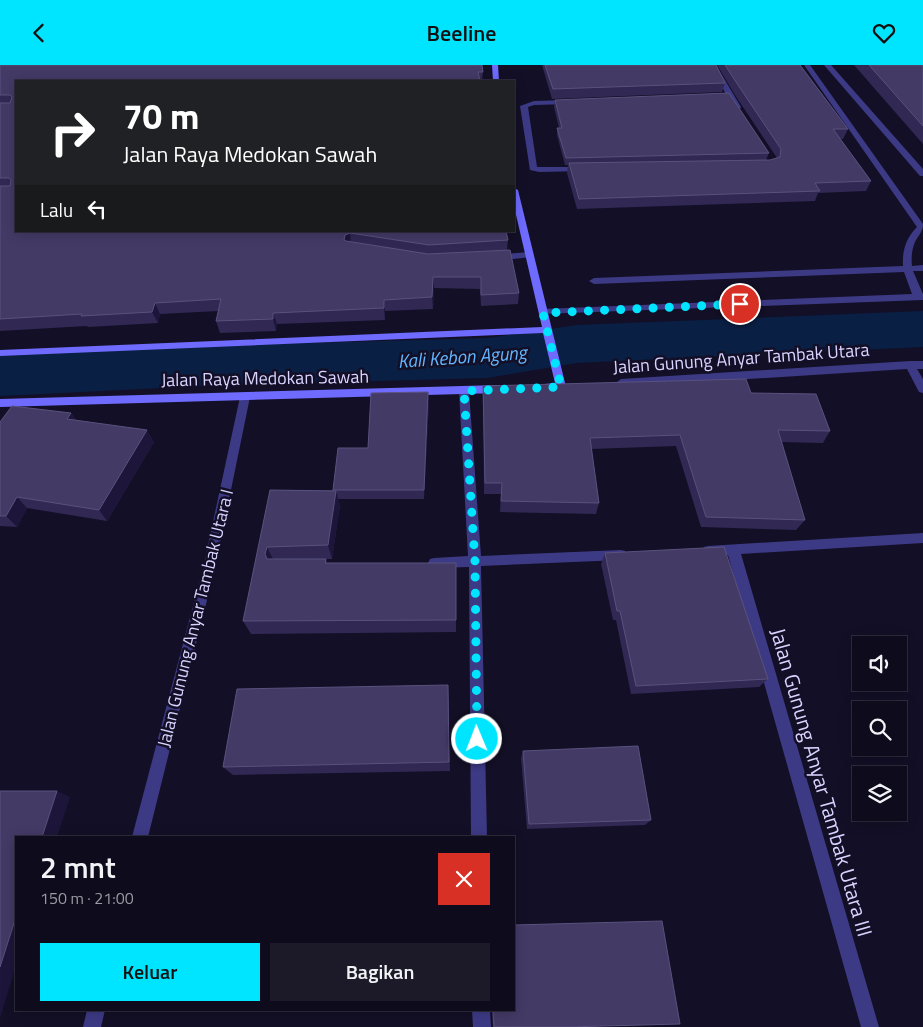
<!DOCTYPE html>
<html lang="id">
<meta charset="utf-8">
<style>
:root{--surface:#0e0b1c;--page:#1c1929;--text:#f1f3f6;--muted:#9b9ba3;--line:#2e2b3b;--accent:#00e5ff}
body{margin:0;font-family:"Titillium Web",sans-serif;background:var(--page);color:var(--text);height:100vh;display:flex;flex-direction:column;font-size:19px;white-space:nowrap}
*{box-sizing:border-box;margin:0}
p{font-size:16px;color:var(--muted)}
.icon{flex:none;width:28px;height:28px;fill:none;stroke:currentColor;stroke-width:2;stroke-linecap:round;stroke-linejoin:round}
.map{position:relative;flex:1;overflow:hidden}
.drawer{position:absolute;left:15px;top:771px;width:500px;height:175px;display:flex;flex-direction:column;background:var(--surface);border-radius:0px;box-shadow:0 2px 12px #0003,0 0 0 1px var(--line)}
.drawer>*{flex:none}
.top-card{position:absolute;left:15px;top:15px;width:500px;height:152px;border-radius:0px;box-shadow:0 2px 12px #0003,0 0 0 1px var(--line);background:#202124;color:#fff;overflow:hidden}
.fabs{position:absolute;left:852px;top:571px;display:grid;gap:10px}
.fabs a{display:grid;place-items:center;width:55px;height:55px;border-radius:0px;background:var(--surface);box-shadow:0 2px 12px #0003,0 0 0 1px var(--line);font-size:25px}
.pin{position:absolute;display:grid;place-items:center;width:42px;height:42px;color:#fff;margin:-21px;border:2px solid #fff;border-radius:50%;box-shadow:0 1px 5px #0007}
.me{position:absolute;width:55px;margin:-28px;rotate:359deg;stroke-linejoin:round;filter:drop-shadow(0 0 4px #0008)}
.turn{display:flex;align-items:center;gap:18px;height:105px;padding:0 25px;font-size:22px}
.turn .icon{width:65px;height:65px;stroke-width:2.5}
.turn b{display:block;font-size:35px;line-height:42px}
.then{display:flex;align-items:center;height:48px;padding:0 25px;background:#0003;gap:10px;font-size:19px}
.round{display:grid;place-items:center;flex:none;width:52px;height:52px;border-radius:0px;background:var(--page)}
.overview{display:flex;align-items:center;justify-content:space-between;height:85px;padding:0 25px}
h1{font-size:30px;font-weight:600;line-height:38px}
.action{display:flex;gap:10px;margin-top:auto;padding:10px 25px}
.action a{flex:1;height:58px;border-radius:0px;background:var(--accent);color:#111;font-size:20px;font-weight:600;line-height:58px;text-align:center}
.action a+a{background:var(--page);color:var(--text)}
header{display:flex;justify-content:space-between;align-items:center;height:65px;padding:0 25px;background:var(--accent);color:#111;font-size:22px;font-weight:600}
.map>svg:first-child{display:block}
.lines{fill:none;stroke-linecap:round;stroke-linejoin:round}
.river{fill:#0a1f44;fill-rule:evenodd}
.street{fill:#3d3a85;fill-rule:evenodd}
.secondary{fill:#6f6bff;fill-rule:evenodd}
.wall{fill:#312854}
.shaded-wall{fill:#1d163a}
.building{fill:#433a66;stroke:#5a527e}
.route{stroke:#00e5ff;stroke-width:9;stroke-dasharray:0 16.2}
.labels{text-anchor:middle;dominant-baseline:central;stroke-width:5;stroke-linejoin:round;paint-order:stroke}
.street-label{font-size:18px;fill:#d9d4ff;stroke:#130f26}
.water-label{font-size:19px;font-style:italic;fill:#62b6ff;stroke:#130f26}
.near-street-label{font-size:21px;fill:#d9d4ff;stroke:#130f26}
</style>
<header><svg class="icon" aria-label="back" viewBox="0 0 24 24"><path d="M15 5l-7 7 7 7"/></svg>Beeline<svg class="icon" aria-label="heart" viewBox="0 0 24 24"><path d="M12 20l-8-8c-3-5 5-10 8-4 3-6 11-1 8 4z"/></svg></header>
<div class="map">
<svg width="923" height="962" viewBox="0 0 923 962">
<rect width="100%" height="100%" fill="#130f26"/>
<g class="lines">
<path class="river" d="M923,246V282L577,298L487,313L204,321L0,331V289L204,281L487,273L577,260Z"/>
<g class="street">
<path d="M710,0H716L741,42L740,44L733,42Z"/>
<path d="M804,0H810L923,159C923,167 919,169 915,177C912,184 911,192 912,201L923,200V206H913L923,229V235L540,249V245L543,244L912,229L904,207L594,219L589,216L594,213L903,201C902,186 906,173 917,162Z"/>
<path d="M824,0H831L923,104V111H920Z"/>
<path d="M534,36L570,35L574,37L570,39L534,40L528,42L537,102H586V106L539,107L530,105L520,41Z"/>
<path d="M529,187L532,188V192L495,196L491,193L495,190Z"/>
<path d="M910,296H923V304H917L923,314V328L919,327L907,304L621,322L616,318L621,314Z"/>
<path d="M464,322L469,326L481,491L621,485L625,486L627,490L625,494L621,495L481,501L487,772H471L469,502L434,503L430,502L428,498L430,494L434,493L468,491L459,326Z"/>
<path d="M245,328L250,332L215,503L148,772H132L203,503L240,332Z"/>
<path d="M923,468V478L741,489L879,962H861L728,490H704L702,486L704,482L708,481Z"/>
<path d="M87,945H105L101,962H83Z"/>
<path d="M472,945H490L491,962H473Z"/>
</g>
<g class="secondary">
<path d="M492,0H498L499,16H493Z"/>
<path d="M514,123L518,125L566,322L565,325L549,326L544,322L545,319L555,318L543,268L0,291V285L542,262L514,141Z"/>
<path d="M499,320L504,324L499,328L0,342V334Z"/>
</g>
</g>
<g class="wall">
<path d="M0,0L483,7L482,16H16L506,166L508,175L507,185L519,228L518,239L481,241L480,224L434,223L433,244L385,246V255L277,259L276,266L220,268L216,256L219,246L160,249L158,258L88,262L87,261L0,266Z"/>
<path d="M542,0H716L725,18L722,27L552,34Z"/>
<path d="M717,0H800L848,64L843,74H840L871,116L866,126L818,128L815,136L577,144L567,108L568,100H565L557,70V63H559L554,42L555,35L769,88L766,95H770L777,93L735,30Z"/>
<path d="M854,0H923V79Z"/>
<path d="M483,321L751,328L830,366L823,378L781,377L805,455L796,465L701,462L676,381L591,384L599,438L596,449L500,447L501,429H484Z"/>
<path d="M428,327L429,337L424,434H338L340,440L332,494H322H326L327,498H456V567L251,569L243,556L270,425H333Z"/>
<path d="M71,348L76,355L154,377L107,456L27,443L17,462L0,461V357Z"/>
<path d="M605,488L768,614L759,622L631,629L616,555H613L601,499Z"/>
<path d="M448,620L450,706L233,710L223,702Z"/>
<path d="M523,686L651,755L645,760L527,764L521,693Z"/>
<path d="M492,946L566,962H493Z"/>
</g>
<g class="shaded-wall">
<path d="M350,168L351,179L346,181L344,175L345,170Z"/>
<path d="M433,212L434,223L433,244L432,232Z"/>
<path d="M384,235L385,246V255L384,243Z"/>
<path d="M155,238L160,249L158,258L152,247Z"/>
<path d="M273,248L277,259L276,266L273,254Z"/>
<path d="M428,327L429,337L424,434V425Z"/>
<path d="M71,348L79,360L67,354Z"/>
<path d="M147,365L154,377L107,456L99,445Z"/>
<path d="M336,426L340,440L332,494L328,480Z"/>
<path d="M17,432L27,443L17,462L6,451Z"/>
<path d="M267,482L274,496L271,502L265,489Z"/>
<path d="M57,726L70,732L57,772H42Z"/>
<path d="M16,852V901L0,953V902Z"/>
</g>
<g class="building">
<path d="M0,0H482L483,7H478L480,16H16V166H506L508,175L429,180L350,168L345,170L344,175L346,176L428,189L510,185L519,228L481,230V212H433L432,232L384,235V243L273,248V254L216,256L221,234L155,238L152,247L81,251L82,249L0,254V121H10L11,115L9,113H0V38H10L12,32L10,30H0Z"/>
<path d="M545,0H716L725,18L553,24Z"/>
<path d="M725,0H800L848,64H833L871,116L815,118L820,126L579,134L569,98L770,95L780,92L781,84L738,20Z"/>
<path d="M869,0H923V61Z"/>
<path d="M729,28L769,88L566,93L557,63H562L555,35Z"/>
<path d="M746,314L751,328L816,329L830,366L778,365L805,455L706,452L680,370L590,373L599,438L501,436L502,418H485L483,321Z"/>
<path d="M428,327L424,425H333L338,383H368L371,328Z"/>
<path d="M12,341L71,348L67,354L147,365L99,445L17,432L6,451H0V357Z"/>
<path d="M270,425L336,426L328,480L267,482L265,489L267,494H326L325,498H456V555L243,556Z"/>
<path d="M724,482L768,614L636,621L620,546H617L605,488Z"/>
<path d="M448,620L449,697L223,702L237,624Z"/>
<path d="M638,681L651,755L529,759L523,686Z"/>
<path d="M0,726H57L42,772H16V852L0,902Z"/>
<path d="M662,856L680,959L566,962H494L493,946L490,945H514V860Z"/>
</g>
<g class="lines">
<path class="route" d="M477,674L475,497L464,326L561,322L543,248L740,239"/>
</g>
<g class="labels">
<g class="street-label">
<text transform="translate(741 293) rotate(-4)">Jalan Gunung Anyar Tambak Utara</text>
<text transform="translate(265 313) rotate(-1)">Jalan Raya Medokan Sawah</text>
<text transform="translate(195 553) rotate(-76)">Jalan Gunung Anyar Tambak Utara I</text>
</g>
<g class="water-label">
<text transform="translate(462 291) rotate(-4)">Kali Kebon Agung</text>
</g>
<g class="near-street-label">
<text transform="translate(822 717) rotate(74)">Jalan Gunung Anyar Tambak Utara III</text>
</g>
</g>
</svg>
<div class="fabs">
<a><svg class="icon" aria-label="sound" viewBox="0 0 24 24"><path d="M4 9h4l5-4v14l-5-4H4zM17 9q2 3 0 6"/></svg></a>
<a><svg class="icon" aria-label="search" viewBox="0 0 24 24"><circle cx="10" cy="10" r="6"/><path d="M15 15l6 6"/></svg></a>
<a><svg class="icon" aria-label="layers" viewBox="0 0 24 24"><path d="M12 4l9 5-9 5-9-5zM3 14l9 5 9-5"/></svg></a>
</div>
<div class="pin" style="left:740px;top:239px;background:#d93025"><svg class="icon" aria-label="arrive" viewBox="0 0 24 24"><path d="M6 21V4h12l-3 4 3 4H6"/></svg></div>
<svg class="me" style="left:477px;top:674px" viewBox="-20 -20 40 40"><circle r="17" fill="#00e5ff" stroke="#fff" stroke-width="3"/><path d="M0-11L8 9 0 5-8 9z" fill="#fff"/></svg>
<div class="top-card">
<div class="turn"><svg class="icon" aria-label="right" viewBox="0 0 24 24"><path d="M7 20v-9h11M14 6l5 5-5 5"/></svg><div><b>70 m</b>Jalan Raya Medokan Sawah</div></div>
<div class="then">Lalu<svg class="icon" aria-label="left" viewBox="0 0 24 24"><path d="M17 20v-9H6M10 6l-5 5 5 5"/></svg></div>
</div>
<section class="drawer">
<div class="overview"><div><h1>2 mnt</h1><p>150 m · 21:00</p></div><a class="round" style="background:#d93025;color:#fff"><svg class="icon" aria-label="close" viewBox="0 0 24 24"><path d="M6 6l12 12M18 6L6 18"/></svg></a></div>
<div class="action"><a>Keluar</a><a>Bagikan</a></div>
</section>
</div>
